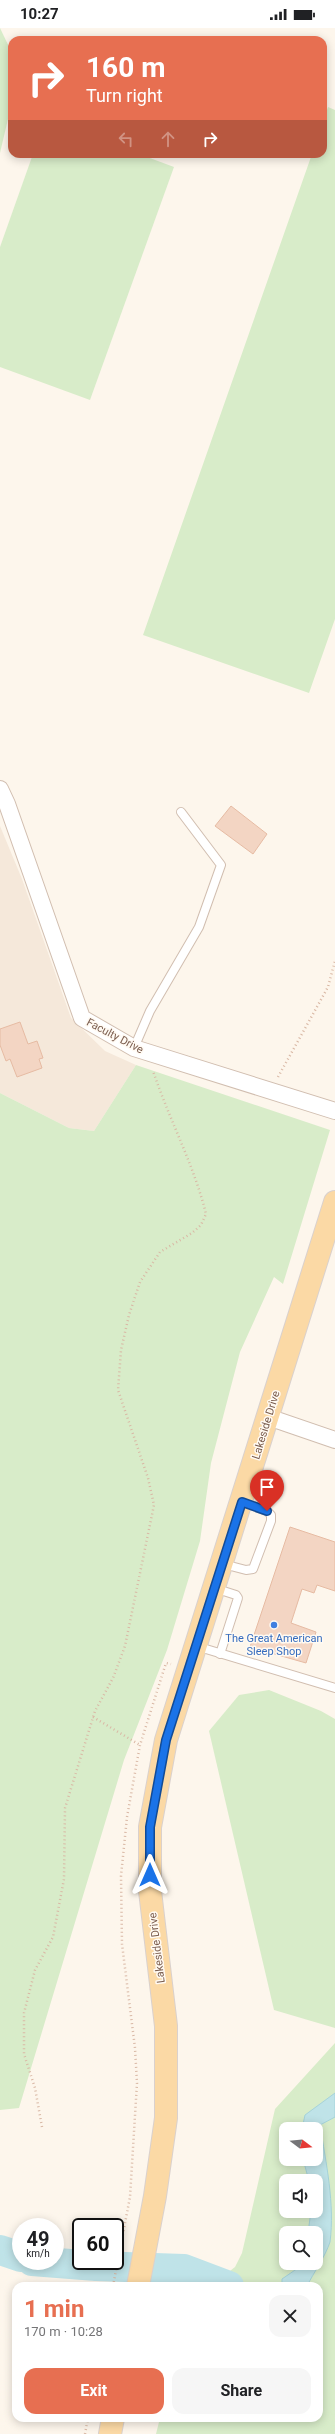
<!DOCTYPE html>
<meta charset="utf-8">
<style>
:root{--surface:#fff;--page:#f6f6f6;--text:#202124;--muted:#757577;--accent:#e76f51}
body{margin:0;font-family:Roboto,sans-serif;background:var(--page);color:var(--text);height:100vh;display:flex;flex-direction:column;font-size:15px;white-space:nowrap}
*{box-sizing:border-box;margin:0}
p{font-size:13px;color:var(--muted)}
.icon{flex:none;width:22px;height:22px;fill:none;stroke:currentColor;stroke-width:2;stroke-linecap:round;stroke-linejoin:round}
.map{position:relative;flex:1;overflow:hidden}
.drawer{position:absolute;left:12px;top:2254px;width:311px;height:140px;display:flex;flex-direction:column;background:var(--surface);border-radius:12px;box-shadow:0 2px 10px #0003}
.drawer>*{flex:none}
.banner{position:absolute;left:8px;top:8px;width:319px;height:122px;border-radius:12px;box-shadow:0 2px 10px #0003;background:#e76f51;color:#fff;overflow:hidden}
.needle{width:26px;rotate:106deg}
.controls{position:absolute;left:279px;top:2094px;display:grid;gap:8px}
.controls a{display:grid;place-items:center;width:44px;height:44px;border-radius:8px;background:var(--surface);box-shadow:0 2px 10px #0003;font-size:20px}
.speed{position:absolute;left:12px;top:2190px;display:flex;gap:8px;font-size:20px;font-weight:700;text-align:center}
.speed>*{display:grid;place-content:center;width:52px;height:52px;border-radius:50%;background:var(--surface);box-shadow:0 2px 10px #0003;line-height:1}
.speed small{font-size:10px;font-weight:400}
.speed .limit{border:2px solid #111;border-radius:6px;background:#fff;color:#111}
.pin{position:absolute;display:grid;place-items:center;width:34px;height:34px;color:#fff;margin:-41px -17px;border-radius:50% 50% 50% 0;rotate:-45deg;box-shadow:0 0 4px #0007}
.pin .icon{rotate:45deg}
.me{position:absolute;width:44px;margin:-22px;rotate:0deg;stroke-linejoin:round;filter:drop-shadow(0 0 3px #0008)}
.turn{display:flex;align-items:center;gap:14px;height:84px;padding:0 12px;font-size:18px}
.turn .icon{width:52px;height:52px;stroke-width:2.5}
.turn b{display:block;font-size:28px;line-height:34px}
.lanes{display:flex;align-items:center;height:38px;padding:0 12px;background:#0003;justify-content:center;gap:20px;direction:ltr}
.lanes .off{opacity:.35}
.round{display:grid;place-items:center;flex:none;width:42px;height:42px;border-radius:12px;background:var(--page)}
.summary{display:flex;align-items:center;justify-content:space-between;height:68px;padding:0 12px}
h1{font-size:24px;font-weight:700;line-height:30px;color:var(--accent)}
.primary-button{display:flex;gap:8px;margin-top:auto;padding:8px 12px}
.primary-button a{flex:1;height:46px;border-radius:12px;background:var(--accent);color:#fff;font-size:16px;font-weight:700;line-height:46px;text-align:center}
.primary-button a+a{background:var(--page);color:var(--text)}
.status{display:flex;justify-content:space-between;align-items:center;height:28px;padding:0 20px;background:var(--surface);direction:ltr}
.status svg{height:11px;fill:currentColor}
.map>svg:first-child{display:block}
.residential{fill:#f5e8da}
.green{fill:#d8ecc9;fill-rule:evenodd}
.water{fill:#bfe3e8;stroke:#a5d3da}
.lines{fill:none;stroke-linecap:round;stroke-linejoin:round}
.river{stroke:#bfe3e8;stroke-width:30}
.building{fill:#f3d5c3;stroke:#e6bba3}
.service-casing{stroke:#d1beb0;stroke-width:10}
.minor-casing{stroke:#d1beb0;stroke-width:18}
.primary-casing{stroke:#dad1cd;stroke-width:24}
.path{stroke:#d9b8a5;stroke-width:2.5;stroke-dasharray:1 3;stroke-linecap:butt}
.service{stroke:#fff;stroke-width:8}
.minor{stroke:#fff;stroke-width:16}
.primary{stroke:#fbd9a5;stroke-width:22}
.route-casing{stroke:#114b97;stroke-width:10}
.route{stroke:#1a73e8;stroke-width:7}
.shop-dot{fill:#3f7fe0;stroke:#fffaf3;stroke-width:1.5}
.labels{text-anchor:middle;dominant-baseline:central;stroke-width:3;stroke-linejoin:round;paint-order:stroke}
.street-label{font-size:11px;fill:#7a5c4d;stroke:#fffaf3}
.shop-label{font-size:11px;fill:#366cbe;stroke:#fffaf3}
</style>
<div class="status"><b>10:27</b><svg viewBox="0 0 49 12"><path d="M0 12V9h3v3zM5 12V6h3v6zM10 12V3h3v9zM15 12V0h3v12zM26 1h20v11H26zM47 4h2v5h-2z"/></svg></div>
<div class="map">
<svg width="335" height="2406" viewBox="0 0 335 2406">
<rect width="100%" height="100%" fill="#fdf6ec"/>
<path class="residential" d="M0,798L22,851L71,990L105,1023L136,1037L94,1103L69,1100L0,1065Z"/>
<g class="green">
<path d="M0,0L12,25V74L0,125Z"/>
<path d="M328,79L335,82V591L309,665L143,607L312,126H323V94Z"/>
<path d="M33,126H139L174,139L90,372L0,339V219Z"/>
<path d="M136,1037L330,1102L283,1256L274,1249L240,1324L211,1435L200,1513L167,1622L124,1732L19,2080L0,2082V1065L69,1100L94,1103Z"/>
<path d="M269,1662L321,1683L335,1691V2000L274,1982L209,1703L239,1667Z"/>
<path d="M335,2015V2406H156L160,2390H319V2258H211L235,2239L242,2225L275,2081ZM286,2101H316V2131H286ZM286,2153H316V2183H286ZM286,2205H316V2235H286Z"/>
</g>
<path class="water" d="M335,2065V2089L320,2097C326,2135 335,2176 330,2214C325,2229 314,2244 307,2258H282V2251L298,2240L300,2235H316V2205H308L311,2183H316V2153H309L303,2131H316V2101H302L305,2087Z"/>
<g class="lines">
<g class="river">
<path d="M0,2222L21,2229"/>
<path d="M32,2233L96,2238L184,2241L229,2258"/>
</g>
</g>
<g class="building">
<path d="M231,778L267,806L253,826L215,798Z"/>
<path d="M20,994L28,1016L37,1013L43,1030L39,1031L42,1040L17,1049L10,1031L6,1033L0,1017V1001Z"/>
<path d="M290,1499L335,1514V1563L317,1557L314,1565L302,1561L291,1595L316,1604L306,1635L250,1619Z"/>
</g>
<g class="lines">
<g class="service-casing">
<g id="service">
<path d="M134,1020L150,983L199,899L221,837L181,784"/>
<path d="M223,1536L246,1542L253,1541L271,1493V1487L267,1483L242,1474"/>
<path d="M214,1560L236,1567L238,1570L220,1626"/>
<path d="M196,1618L335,1660"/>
</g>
</g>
<g class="minor-casing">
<g id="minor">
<path d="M0,761L7,776L82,990L134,1020L335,1083"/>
<path d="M268,1389L335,1412"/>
</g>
</g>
<g class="primary-casing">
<g id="primary">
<path d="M138,2258L155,2168L166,2090V1998L150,1863V1799L166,1712L335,1174"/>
<path d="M110,2406L113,2390"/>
</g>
</g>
<g class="path">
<path d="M278,1049L328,959L335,933"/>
<path d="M93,1689L140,1717"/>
<path d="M42,2099L35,2060L24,2026V1985L35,1942L53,1909L64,1851L65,1780L95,1683L113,1650L125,1618L154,1477L148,1450L118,1362L121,1322L129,1287L140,1254L160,1224L192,1205L201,1197L206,1186C194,1137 169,1091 153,1043"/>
<path d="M113,2258L130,2169L137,2055L135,2020L122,1916L121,1848L127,1789L140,1717L166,1635L171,1636"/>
<path d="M85,2406L88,2390"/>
</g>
<use href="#service" class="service"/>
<use href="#minor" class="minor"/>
<use href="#primary" class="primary"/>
</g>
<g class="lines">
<g class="route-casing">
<path id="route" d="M150,1847V1799L166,1712L242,1474L267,1483"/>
</g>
<use href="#route" class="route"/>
</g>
<circle class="shop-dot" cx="274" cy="1597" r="4"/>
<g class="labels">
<g class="street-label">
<text transform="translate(115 1008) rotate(28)">Faculty Drive</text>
<text transform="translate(266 1397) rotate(-73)">Lakeside Drive</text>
<text transform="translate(157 1920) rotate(-97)">Lakeside Drive</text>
</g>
<g class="shop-label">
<text x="274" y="1610">The Great American<tspan x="274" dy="13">Sleep Shop</tspan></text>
</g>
</g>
</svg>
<div class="controls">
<a><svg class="needle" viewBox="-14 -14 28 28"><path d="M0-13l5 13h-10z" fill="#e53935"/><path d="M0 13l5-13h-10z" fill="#757577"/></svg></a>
<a><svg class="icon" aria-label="sound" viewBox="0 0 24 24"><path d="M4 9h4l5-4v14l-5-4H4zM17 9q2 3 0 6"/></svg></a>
<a><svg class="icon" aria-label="search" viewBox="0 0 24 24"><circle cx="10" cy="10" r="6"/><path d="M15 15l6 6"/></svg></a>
</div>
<div class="speed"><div>49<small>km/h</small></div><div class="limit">60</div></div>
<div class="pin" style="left:267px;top:1483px;background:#d93025"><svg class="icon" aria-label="arrive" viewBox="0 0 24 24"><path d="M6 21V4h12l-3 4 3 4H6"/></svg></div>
<svg class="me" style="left:150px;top:1847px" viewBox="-20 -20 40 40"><path d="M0-17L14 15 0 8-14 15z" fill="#1a73e8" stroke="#fff" stroke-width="4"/></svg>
<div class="banner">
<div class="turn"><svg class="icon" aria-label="right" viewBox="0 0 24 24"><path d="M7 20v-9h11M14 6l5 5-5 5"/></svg><div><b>160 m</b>Turn right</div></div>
<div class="lanes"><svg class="icon off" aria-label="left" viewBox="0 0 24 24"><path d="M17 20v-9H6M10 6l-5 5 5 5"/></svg><svg class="icon off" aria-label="ahead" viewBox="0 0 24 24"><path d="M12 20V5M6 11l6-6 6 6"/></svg><svg class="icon" aria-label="right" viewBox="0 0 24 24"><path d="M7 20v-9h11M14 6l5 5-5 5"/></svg></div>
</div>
<section class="drawer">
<div class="summary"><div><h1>1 min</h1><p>170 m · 10:28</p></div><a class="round"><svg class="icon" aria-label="close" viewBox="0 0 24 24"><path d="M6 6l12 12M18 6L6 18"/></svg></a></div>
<div class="primary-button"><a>Exit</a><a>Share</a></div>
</section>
</div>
